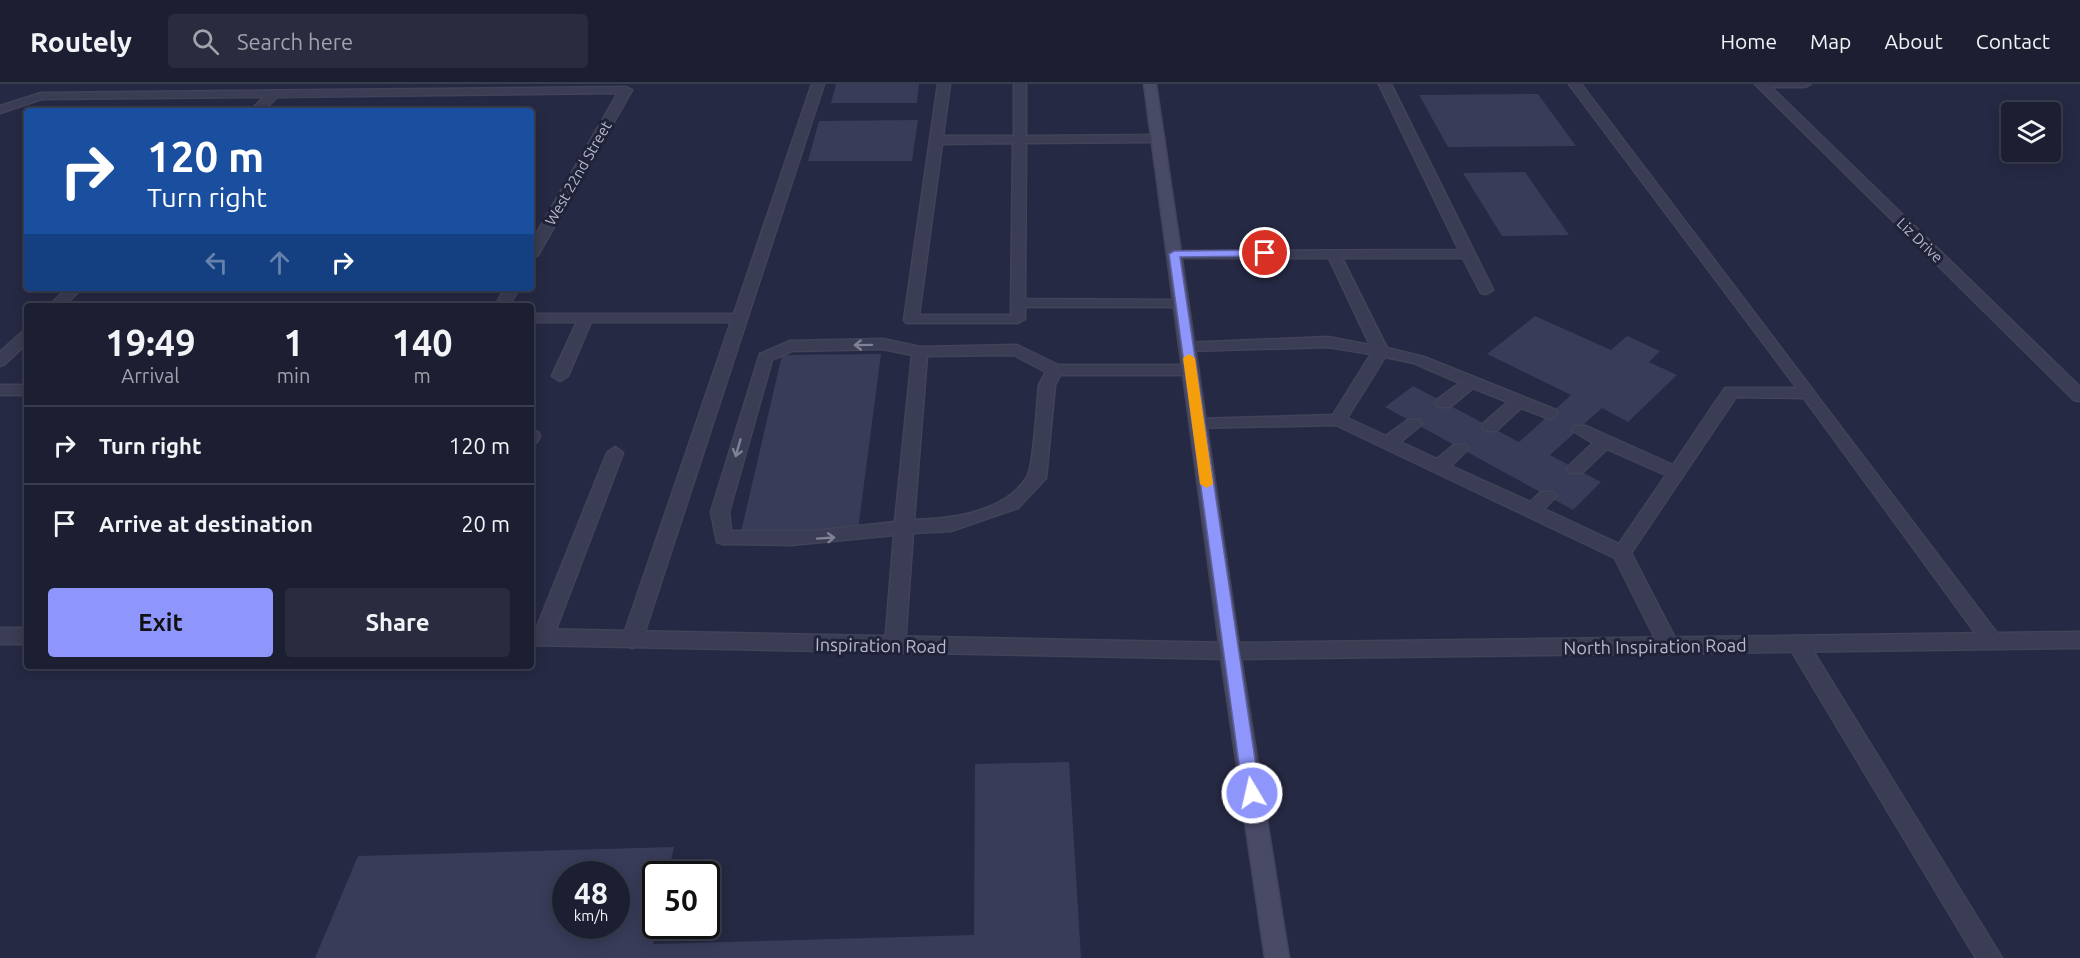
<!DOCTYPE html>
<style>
:root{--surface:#1c1f32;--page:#292c3e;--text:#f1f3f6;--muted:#a0a2ac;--line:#3a3d4d;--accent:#8e96fb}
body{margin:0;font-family:Ubuntu,sans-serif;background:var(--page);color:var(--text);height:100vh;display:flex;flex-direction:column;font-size:22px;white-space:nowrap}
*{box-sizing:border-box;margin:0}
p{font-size:20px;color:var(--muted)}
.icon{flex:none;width:33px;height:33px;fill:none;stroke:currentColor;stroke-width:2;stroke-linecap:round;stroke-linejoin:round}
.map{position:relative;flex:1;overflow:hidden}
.details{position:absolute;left:24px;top:219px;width:510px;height:366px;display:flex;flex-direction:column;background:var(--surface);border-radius:6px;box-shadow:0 3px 15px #0003,0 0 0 2px var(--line)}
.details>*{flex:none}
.hud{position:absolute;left:24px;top:24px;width:510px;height:183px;border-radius:6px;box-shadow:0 3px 15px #0003,0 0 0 2px var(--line);background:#1a4fa0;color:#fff;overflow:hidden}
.controls{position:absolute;left:2001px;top:18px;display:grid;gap:12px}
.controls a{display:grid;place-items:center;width:60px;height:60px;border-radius:6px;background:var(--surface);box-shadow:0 3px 15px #0003,0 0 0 2px var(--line);font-size:30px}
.speed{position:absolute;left:552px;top:777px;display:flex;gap:12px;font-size:30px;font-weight:700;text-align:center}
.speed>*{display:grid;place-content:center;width:78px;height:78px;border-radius:50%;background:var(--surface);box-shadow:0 3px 15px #0003,0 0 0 2px var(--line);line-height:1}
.speed small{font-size:15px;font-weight:400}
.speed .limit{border:3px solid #111;border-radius:9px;background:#fff;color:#111}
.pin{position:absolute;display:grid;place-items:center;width:51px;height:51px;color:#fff;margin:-26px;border:3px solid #fff;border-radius:50%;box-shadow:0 2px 6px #0007}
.me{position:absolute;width:66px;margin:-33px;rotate:351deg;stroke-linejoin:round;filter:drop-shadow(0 0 4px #0008)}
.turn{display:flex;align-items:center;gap:21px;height:126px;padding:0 24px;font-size:27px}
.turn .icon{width:78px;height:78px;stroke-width:2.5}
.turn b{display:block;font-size:42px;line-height:51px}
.lanes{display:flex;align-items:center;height:57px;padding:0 24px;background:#0003;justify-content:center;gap:30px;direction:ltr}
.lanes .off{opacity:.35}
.eta{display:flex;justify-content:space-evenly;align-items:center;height:102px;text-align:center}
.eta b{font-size:36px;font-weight:600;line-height:42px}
.action{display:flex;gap:12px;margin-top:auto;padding:12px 24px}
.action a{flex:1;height:69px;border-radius:6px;background:var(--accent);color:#111;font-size:24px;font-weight:600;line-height:69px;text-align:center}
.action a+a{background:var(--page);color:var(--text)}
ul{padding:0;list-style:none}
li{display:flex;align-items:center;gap:18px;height:78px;padding:0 24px;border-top:2px solid var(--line)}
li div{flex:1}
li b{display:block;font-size:22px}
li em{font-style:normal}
header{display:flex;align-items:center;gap:36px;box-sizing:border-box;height:84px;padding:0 30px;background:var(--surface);border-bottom:2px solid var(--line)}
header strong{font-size:28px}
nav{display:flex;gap:33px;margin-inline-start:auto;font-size:21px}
.search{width:420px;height:54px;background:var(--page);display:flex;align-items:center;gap:15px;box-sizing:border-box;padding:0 21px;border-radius:6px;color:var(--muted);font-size:22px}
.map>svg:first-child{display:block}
.building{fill:#383c59;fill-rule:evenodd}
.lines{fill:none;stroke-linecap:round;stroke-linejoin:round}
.service-casing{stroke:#414359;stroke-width:3}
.minor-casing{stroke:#414359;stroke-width:3}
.tertiary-casing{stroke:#414359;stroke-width:3}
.secondary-casing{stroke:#414359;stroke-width:3}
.service{fill:#3a3d53;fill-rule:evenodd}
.minor{fill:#3a3d53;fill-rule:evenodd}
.tertiary{fill:#3a3d53;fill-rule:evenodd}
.secondary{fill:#484a66;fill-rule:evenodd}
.oneway{stroke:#7f8196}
.route{fill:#8e96fb;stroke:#5c62a3;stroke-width:1.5}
.slow{fill:#f59e0b}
.labels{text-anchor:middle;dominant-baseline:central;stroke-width:6;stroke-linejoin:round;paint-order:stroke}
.far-street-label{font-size:15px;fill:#b8b9cc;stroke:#1f2238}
.street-label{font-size:18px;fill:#b8b9cc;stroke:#1f2238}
</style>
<header>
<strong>Routely</strong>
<div class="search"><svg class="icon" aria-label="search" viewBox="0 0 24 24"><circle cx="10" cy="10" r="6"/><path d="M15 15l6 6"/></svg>Search here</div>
<nav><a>Home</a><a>Map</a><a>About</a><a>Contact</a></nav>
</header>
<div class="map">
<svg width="2080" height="874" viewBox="0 0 2080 874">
<rect width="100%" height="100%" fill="#262943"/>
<g class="building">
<path d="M836,0H919L917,19H831Z"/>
<path d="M1538,10L1576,62L1448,63L1419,11Z"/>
<path d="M918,36L912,77H808L819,37Z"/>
<path d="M1525,88L1569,151L1502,152L1463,89Z"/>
<path d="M1535,232L1611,266L1627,252L1660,267L1649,278L1677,291L1628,338L1602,324L1550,371L1601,398L1573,426L1385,323L1413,302L1519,358L1571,311L1487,270Z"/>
<path d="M881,270L858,446L741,448L782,271Z"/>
<path d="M1069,678L1081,874H315L358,772L674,763L668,790H656L657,842L653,860L974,851L975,680ZM566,790H616V842H566Z"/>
</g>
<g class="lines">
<g class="service-casing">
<g id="service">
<path d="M812,0H824L642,556L639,561L632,564L625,561L622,556L731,238H591L568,292L560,297L552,292L577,238H531V230H734Z"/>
<path d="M938,0H950L943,52H1014V0H1026V52L1162,51L1164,54L1158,58L1026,59L1025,215L1181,216L1186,217L1188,220L1186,223H1025V235L1018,239H906L904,236ZM1013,59L1011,231H919L942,60Z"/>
<path d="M1379,0H1391L1493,206L1486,210L1481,209L1463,174H1342L1387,264L1424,273L1556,326L1558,330L1550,335L1521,324L1496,347H1484L1482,343L1484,339L1508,318L1473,304L1450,323H1438L1436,319L1438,315L1460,299L1414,279L1385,273L1347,334L1386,352L1408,336H1420L1422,340L1400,358L1437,375L1454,361H1466L1468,365L1451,382L1530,418L1541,408H1553L1556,412L1544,425L1619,460L1666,391L1607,365L1582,389H1570L1567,385L1570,381L1593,359L1572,346L1574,342H1586L1673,381L1725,304H1797L1569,0H1581L1999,552L2002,557L1999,562L1992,565L1985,562L1804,314L1736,313L1631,469L1679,562L1676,568L1669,570L1662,568L1615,474L1336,341L1193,344L1191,340L1193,336L1199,335L1333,331L1371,270L1328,263L1187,267L1179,262L1182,259L1328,253L1370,261L1329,174H1174L1167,170L1169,167L1459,166Z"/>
<path d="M883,255L920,263L1017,261L1058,281H1191L1199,286L1191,291H1060L1055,301L1046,394L1018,424L951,447L913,449L905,561L902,567L895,569L888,567L885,561L894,451L791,461L723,460L717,458L711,428L760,270L790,257ZM883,265L912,271L895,438L813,447H731L729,428L772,276L792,267ZM1014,271L1046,288L1039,301C1037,318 1034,383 1027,393C1005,429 951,435 914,436L927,272Z"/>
<path d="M531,347L538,348L540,352L537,358L531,359Z"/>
<path d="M615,363L623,369L553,553L550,558L543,561L536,558L533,553L607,369Z"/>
<path d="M1798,552L1805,554L2002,874H1976L1791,566L1788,560L1791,554Z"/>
</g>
</g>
<g class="minor-casing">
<g id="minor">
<path d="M1755,0H1811L1805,3H1771L2080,303V317L2074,316Z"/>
<path d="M626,3L632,6L538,171L531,175V159L618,9L277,13L263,27H250L264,13L42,15L0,29V22L41,9Z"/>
<path d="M67,204H82L64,222H49Z"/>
<path d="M505,204H519L509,222H495Z"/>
<path d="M27,246V259L5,280L0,282V268L22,248Z"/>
<rect x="0" y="301" width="27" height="10"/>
</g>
</g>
<g class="tertiary-casing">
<g id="tertiary">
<rect x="0" y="544" width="27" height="16"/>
<path d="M531,545L1230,559L2080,548V564L1230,575L531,561Z"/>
</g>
</g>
<g class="secondary-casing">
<path id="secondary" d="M1144,0H1156L1240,567L1289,874H1265L1220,567Z"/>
</g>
<use href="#service" class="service"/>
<use href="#minor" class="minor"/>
<use href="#tertiary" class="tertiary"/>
<use href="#secondary" class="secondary"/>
</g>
<defs><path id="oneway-shaft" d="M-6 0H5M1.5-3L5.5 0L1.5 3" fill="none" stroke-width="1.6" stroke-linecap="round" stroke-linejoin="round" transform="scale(1.5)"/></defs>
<g class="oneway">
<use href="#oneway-shaft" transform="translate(863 261) rotate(179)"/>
<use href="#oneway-shaft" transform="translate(738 364) rotate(106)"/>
<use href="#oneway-shaft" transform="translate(826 454) rotate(-4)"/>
</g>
<path class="route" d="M1265,166L1270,169L1268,172L1180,173L1260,709L1258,714L1252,716L1246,714L1243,709L1169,170L1174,167Z"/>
<path class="slow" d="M1189,270L1195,274L1213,400L1207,404L1200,400L1183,274Z"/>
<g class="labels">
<g class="far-street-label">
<text transform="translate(578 89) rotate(-60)">West 22nd Street</text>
<text transform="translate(1920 156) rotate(44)">Liz Drive</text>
</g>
<g class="street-label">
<text transform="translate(881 561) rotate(1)">Inspiration Road</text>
<text transform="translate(1655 562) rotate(-1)">North Inspiration Road</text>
</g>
</g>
</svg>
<div class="controls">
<a><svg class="icon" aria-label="layers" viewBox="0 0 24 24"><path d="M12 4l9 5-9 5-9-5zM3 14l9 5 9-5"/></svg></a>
</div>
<div class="speed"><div>48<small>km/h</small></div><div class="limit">50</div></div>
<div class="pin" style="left:1265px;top:169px;background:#d93025"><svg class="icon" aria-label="arrive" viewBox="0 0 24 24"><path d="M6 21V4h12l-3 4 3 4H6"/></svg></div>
<svg class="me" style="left:1252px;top:709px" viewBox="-20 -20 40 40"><circle r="17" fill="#8e96fb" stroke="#fff" stroke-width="3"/><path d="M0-11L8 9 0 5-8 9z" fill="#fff"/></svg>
<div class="hud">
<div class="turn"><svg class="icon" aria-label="right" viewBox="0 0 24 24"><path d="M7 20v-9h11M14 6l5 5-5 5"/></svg><div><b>120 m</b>Turn right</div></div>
<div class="lanes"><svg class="icon off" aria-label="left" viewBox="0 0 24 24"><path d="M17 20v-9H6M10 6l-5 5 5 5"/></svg><svg class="icon off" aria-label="ahead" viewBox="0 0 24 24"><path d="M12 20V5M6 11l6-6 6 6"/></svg><svg class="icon" aria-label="right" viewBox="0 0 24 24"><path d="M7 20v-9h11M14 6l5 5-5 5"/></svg></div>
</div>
<section class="details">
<div class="eta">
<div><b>19:49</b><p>Arrival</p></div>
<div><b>1</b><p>min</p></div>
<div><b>140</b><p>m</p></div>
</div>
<ul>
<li><svg class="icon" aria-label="right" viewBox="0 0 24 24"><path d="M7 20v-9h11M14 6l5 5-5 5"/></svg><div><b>Turn right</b></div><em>120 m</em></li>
<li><svg class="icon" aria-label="arrive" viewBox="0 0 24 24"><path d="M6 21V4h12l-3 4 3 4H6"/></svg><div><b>Arrive at destination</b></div><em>20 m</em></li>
</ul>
<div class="action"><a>Exit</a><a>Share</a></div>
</section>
</div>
